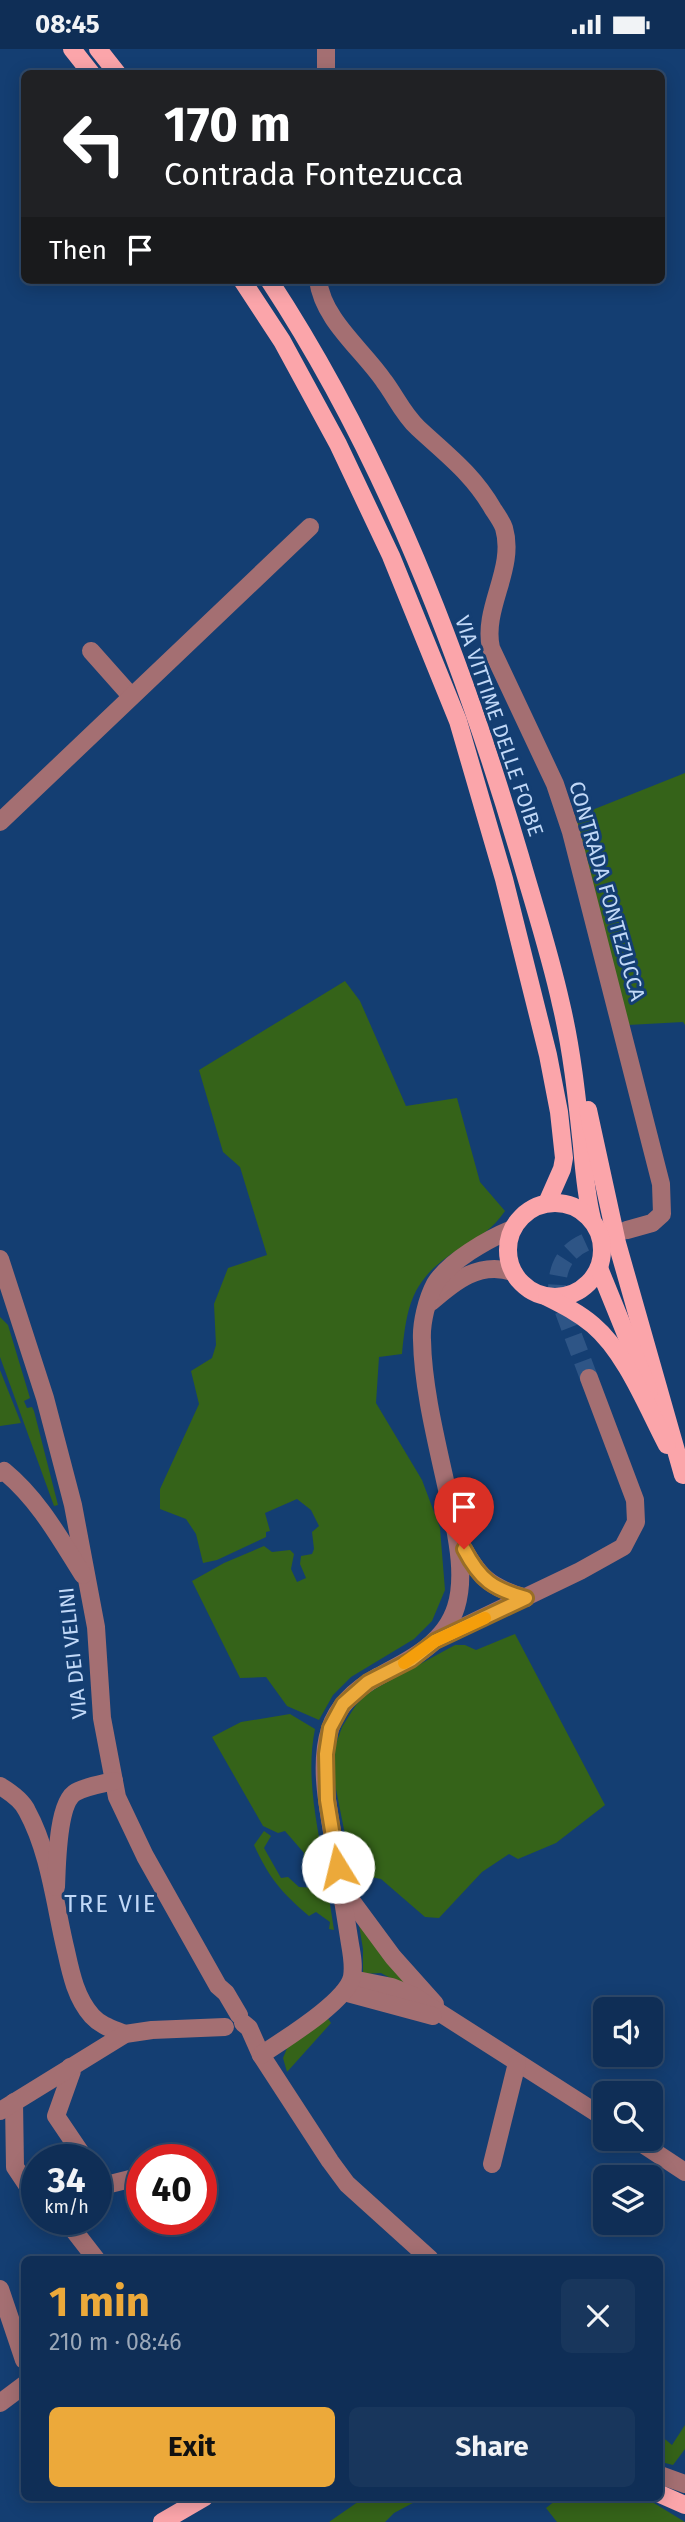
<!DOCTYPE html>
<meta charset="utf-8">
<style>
:root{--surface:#0f2e56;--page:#18365c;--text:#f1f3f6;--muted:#9ba8b9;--line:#2f4a6c;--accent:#eca93a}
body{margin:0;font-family:"Fira Sans",sans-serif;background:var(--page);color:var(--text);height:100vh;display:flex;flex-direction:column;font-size:26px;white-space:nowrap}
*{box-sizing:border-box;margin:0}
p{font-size:23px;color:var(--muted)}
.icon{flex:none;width:38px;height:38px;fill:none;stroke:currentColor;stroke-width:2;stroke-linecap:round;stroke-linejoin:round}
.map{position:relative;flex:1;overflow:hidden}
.sheet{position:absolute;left:21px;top:2207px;width:642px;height:245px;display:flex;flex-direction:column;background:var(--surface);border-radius:10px;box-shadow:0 4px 18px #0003,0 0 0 2px var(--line)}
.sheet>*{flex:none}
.guide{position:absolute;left:21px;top:21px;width:644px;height:214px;border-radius:10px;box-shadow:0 4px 18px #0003,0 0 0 2px var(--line);background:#202124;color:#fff;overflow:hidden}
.buttons{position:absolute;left:593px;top:1948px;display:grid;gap:14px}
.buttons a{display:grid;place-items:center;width:70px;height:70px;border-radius:10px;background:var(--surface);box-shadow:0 4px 18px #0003,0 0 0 2px var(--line);font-size:35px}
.speed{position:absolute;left:21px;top:2095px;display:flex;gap:14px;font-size:35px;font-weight:700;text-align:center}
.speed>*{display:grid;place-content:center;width:91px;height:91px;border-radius:50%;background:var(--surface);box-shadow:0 4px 18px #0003,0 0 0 2px var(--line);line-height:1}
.speed small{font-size:18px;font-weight:400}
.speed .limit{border:10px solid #d22;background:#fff;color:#111}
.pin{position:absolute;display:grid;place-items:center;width:60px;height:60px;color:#fff;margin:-72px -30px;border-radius:50% 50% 50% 0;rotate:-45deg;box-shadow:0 0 7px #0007}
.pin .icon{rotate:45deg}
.me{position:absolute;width:77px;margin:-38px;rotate:351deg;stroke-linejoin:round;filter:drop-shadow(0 0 5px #0008)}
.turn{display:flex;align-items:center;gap:24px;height:147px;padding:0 28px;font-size:32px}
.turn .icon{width:91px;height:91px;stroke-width:2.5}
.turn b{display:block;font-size:49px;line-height:60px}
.then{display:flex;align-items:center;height:66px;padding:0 28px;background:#0003;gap:14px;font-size:26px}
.round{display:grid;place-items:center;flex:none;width:74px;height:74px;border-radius:10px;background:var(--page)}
.overview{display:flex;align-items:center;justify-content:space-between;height:119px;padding:0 28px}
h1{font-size:42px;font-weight:700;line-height:52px;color:var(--accent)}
.primary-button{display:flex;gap:14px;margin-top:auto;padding:14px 28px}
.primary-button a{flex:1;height:80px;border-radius:10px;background:var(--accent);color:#111;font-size:28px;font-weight:700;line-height:80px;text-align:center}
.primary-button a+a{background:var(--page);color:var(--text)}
.status{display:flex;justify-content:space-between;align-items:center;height:49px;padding:0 35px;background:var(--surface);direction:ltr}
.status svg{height:19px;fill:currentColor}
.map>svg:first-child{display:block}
.green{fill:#356319}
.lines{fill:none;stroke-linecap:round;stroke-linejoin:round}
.minor-tunnel{stroke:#2e5586;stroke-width:18;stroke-dasharray:18 9;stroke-linecap:butt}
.minor{stroke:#a46f72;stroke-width:18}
.major{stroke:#fba5aa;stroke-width:18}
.route-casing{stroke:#996e26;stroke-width:18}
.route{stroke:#eca93a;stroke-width:12}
.slow{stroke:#f59e0b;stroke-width:12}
.labels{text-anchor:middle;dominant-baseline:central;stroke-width:6;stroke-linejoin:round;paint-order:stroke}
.street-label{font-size:21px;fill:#c1d8f7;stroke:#143e72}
.quarter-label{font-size:24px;letter-spacing:2px;fill:#c1d8f7;stroke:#143e72}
</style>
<div class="status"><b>08:45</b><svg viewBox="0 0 49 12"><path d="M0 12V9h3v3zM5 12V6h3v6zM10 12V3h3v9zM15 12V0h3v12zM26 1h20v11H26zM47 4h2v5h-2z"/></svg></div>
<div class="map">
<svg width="685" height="2473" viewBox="0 0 685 2473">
<rect width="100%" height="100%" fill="#143e72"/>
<g class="green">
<path d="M685,724V976L683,973L628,976L572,769Z"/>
<path d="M345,932L360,952L406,1057L457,1049L480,1133L505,1162C493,1180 478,1189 459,1200C413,1229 407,1253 402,1305L379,1308L376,1354L422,1431L440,1479L445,1541L432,1572L414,1590L351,1628L333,1646L319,1671L287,1657L266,1628L240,1629L192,1532L224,1514L264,1497L272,1503L290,1501L294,1505L291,1520L297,1533L306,1529L300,1515L301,1507L312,1505L314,1500L312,1483L319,1477L311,1461L297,1450L265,1464L270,1482L266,1483V1488L217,1511L203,1514L196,1485L186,1470L160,1460V1440L199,1355L191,1322L212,1309L216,1296L214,1255L228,1219L267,1206L240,1118L223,1103L199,1021Z"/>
<path d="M0,1268L8,1276L30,1349L24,1352L27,1359L32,1358L34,1362L58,1456L54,1457L0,1308Z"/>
<path d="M0,1321L21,1374L0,1377Z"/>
<path d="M515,1585L605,1756L556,1794L518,1810L509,1805L482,1823L439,1869L425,1868L381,1830L355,1825L349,1806L335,1735L334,1701L342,1678L356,1656L369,1643L455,1596H465L476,1601Z"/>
<path d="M290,1665L315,1680C305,1729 318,1779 326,1827H317L303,1811L304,1804L285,1782L278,1784L263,1777L212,1688L241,1673Z"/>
<path d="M264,1782L271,1787L264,1799L281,1829L288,1828L299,1838L317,1839L327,1836L334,1881L329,1880L330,1873L316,1863L309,1867C282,1844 269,1829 254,1796Z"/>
<path d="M358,1870L409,1939L381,1924L363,1925V1900Z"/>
<path d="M327,1968L331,1974L287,2023L283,2009L288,1997Z"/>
<path d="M685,2376V2400L673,2416L665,2414L660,2409V2386L672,2396Z"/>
<path d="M365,2448H424L394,2464L385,2473H329Z"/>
<path d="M560,2448H644L685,2473H557L546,2459Z"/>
</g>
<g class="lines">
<path class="minor-tunnel" d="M589,1329L557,1244C556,1195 588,1191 627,1181"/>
<g class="minor">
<path d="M326,0V24"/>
<path d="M318,231C323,271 362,300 384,332C396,348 403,365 418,379C447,406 473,425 493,460C497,466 502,473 504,479C516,520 482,559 491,599L555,735L571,783L661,1135L662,1165L652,1174L627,1181"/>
<path d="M91,602L131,647"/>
<path d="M0,773L310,478"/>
<path d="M0,1210L45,1349L73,1456L96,1578L102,1669L117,1748L145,1807L218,1937L226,1944L239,1966"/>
<path d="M431,1253C455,1232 479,1212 513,1223"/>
<path d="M0,1424L4,1422C39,1451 59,1488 83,1526"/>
<path d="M460,1493C478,1527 488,1538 526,1549"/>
<path d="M438,1590L580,1522L623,1498L636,1473L635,1451L589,1329"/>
<path d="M0,1737C10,1743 22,1751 27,1762C50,1804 55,1857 66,1902C71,1925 76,1949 92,1967C101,1977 113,1980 125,1985"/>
<path d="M56,1838C57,1817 57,1753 76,1743C87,1737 102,1735 114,1732"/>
<path d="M345,1843L393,1908L435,1955"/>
<path d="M352,1930L392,1938L412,1946L606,2070"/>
<path d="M344,1943L433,1967"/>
<path d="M243,1974L249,1979L261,2006L330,2112L347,2135L430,2210"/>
<path d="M261,2006C283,1991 346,1953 352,1928C354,1917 352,1906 350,1895C345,1864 340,1832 335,1801C329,1762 318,1718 330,1680C338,1655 357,1639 379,1627C410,1611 445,1594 456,1558C465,1529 458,1493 452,1464C441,1409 423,1346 422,1291C421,1274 427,1250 435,1235C449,1212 488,1190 512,1180"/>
<path d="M70,2018L72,2022L56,2067L85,2110"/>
<path d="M14,2053L15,2118L29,2139L37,2146"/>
<path d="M0,2062L125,1985L152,1981L225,1978"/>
<path d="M635,2090L685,2123"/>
<path d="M492,2115L517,2014"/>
<path d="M96,2128L100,2134L106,2136L142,2127"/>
<path d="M65,2170L96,2210"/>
<path d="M0,2240L24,2311"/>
<path d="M0,2354L24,2336"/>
<path d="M660,2426L685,2435"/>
</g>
<g class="major">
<path d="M72,0L91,24"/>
<path d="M98,0L117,24"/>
<path d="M242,231L282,292L338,395L391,507L458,672L504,830L548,1006L559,1063L564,1109L562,1120L547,1154"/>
<path d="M269,231C384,406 461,607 520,807C534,856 550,905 561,955C572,1001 577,1050 582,1097C584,1121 586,1146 592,1170"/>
<path d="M588,1061L617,1194L683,1426"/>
<circle cx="555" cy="1201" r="47"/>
<path d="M599,1219L649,1342"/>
<path d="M547,1248C563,1256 579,1264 593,1276C626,1304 647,1358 667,1396"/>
<path d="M660,2445L685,2456"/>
<path d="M162,2473L205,2448"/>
</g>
</g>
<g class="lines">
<g class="route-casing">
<path id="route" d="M338,1818L327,1751L326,1705L330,1679L343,1655L368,1633L411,1611L435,1592L526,1549C493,1540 480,1531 464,1500"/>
</g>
<use href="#route" class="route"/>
<path class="slow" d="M404,1614L435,1592L485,1569"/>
</g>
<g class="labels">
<g class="street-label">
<text transform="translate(499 677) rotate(71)">VIA VITTIME DELLE FOIBE</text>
<text transform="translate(607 842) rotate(74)">CONTRADA FONTEZUCCA</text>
<text transform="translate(73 1604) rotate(-96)">VIA DEI VELINI</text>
</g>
<g class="quarter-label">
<text x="111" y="1855">TRE VIE</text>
</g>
</g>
</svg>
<div class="buttons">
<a><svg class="icon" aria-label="sound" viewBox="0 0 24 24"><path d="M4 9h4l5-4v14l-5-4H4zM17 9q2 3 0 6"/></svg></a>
<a><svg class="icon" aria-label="search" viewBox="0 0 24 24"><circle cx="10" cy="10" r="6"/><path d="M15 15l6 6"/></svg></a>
<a><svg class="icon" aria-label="layers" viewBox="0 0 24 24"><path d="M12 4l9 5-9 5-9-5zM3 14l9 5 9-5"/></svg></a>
</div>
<div class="speed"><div>34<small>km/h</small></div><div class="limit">40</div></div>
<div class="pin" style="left:464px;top:1500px;background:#d93025"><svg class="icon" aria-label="arrive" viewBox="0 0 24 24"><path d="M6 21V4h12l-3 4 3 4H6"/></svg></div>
<svg class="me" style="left:338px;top:1818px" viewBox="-20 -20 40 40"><circle r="19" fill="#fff"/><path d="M0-13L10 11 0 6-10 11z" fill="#eca93a"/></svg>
<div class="guide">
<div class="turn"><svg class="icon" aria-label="left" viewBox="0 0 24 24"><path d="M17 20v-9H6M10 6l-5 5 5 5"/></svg><div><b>170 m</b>Contrada Fontezucca</div></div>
<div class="then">Then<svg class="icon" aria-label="arrive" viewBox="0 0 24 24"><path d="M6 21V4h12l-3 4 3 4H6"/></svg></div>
</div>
<section class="sheet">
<div class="overview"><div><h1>1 min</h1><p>210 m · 08:46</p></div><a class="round"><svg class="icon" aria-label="close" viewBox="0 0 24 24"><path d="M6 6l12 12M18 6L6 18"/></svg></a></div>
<div class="primary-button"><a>Exit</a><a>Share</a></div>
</section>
</div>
